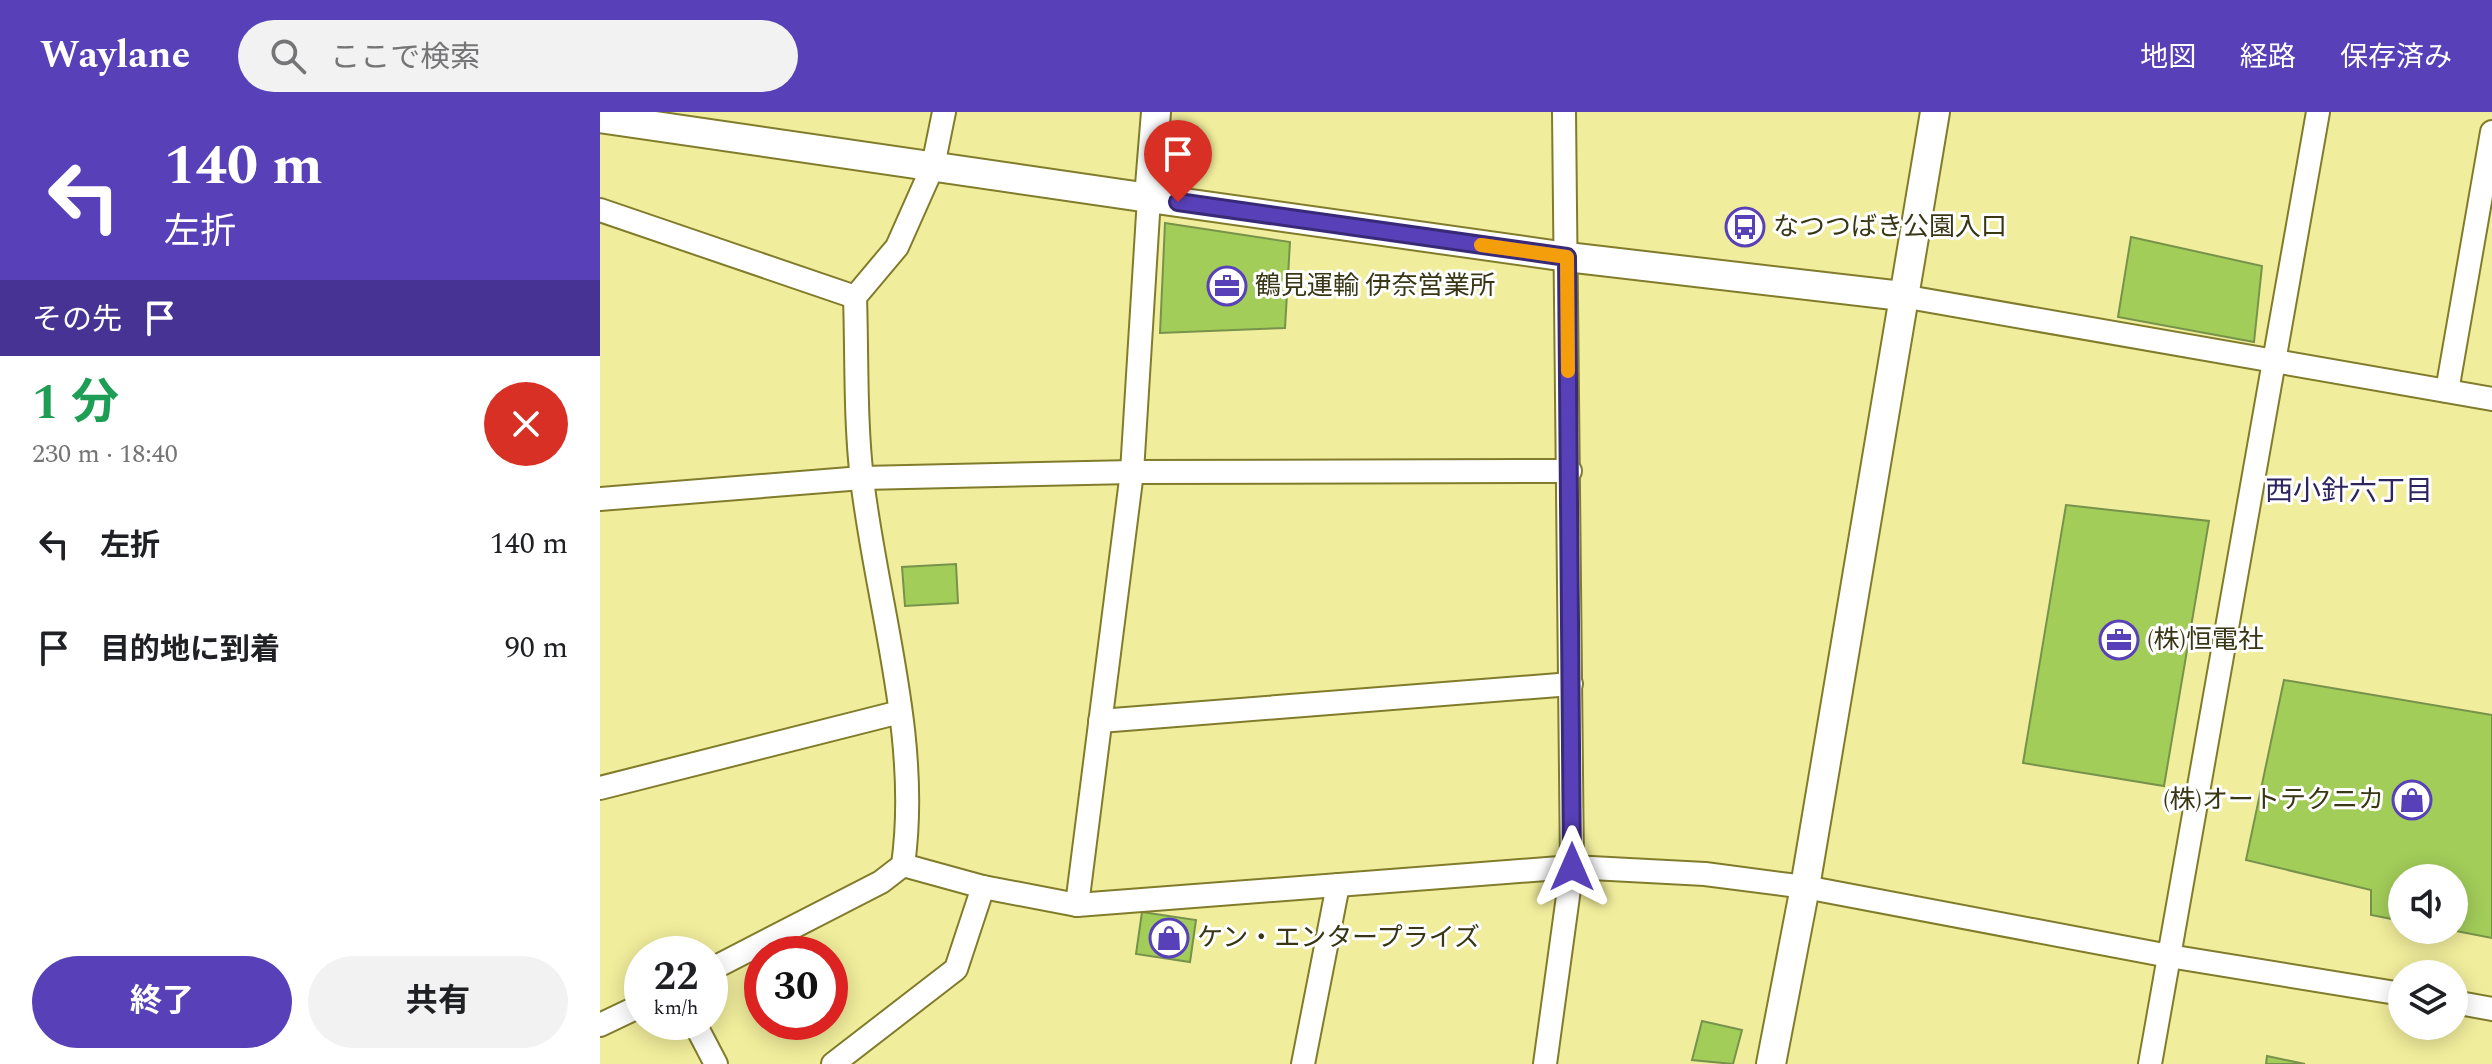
<!DOCTYPE html>
<html lang="ja">
<meta charset="utf-8">
<style>
:root{--surface:#fff;--page:#f2f2f2;--text:#202124;--muted:#757577;--accent:#5840b8}
body{margin:0;font-family:Spectral,"Noto Sans JP",serif;background:var(--page);color:var(--text);height:100vh;display:flex;flex-direction:column;font-size:30px;white-space:nowrap}
*{box-sizing:border-box;margin:0}
p{font-size:26px;color:var(--muted)}
.icon{flex:none;width:44px;height:44px;fill:none;stroke:currentColor;stroke-width:2;stroke-linecap:round;stroke-linejoin:round}
.map{position:relative;flex:1;overflow:hidden}
.details{display:flex;flex-direction:column;background:var(--surface);width:600px}
.details>*{flex:none}
.hud{background:#5840b8;color:#fff;overflow:hidden}
.buttons{position:absolute;left:1788px;top:752px;display:grid;gap:16px}
.buttons a{display:grid;place-items:center;width:80px;height:80px;border-radius:50%;background:var(--surface);box-shadow:0 4px 20px #0003;font-size:40px}
.speed{position:absolute;left:24px;top:824px;display:flex;gap:16px;font-size:40px;font-weight:700;text-align:center}
.speed>*{display:grid;place-content:center;width:104px;height:104px;border-radius:50%;background:var(--surface);box-shadow:0 4px 20px #0003;line-height:1}
.speed small{font-size:20px;font-weight:400}
.speed .limit{border:12px solid #d22;background:#fff;color:#111}
.pin{position:absolute;display:grid;place-items:center;width:68px;height:68px;color:#fff;margin:-82px -34px;border-radius:50% 50% 50% 0;rotate:-45deg;box-shadow:0 0 8px #0007}
.pin .icon{rotate:45deg}
.me{position:absolute;width:88px;margin:-44px;rotate:0deg;stroke-linejoin:round;filter:drop-shadow(0 0 6px #0008)}
.turn{display:flex;align-items:center;gap:28px;height:168px;padding:0 32px;font-size:36px}
.turn .icon{width:104px;height:104px;stroke-width:2.5}
.turn b{display:block;font-size:56px;line-height:68px}
.then{display:flex;align-items:center;height:76px;padding:0 32px;background:#0003;gap:16px;font-size:30px}
.round{display:grid;place-items:center;flex:none;width:84px;height:84px;border-radius:42px;background:var(--page)}
.overview{display:flex;align-items:center;justify-content:space-between;height:136px;padding:0 32px}
h1{font-size:48px;font-weight:700;line-height:60px;color:#1e9e55}
.cta{display:flex;gap:16px;margin-top:auto;padding:16px 32px}
.cta a{flex:1;height:92px;border-radius:48px;background:var(--accent);color:#fff;font-size:32px;font-weight:700;line-height:92px;text-align:center}
.cta a+a{background:var(--page);color:var(--text)}
ul{padding:0;list-style:none}
li{display:flex;align-items:center;gap:24px;height:104px;padding:0 32px}
li div{flex:1}
li b{display:block;font-size:30px}
li em{font-style:normal}
header{display:flex;align-items:center;gap:48px;box-sizing:border-box;height:112px;padding:0 40px;background:var(--accent);color:#fff}
header strong{font-size:38px}
nav{display:flex;gap:44px;margin-inline-start:auto;font-size:28px}
.search{width:560px;height:72px;background:var(--page);display:flex;align-items:center;gap:20px;box-sizing:border-box;padding:0 28px;border-radius:44px;color:var(--muted);font-size:30px}
main{display:flex;flex:1;min-height:0}
.map>svg:first-child{display:block}
.building{fill:#a2cd59;stroke:#77924b;stroke-width:2}
.lines{fill:none;stroke-linecap:round;stroke-linejoin:round}
.minor-casing{stroke:#807c2b;stroke-width:26}
.tertiary-casing{stroke:#807c2b;stroke-width:32}
.minor{stroke:#fff;stroke-width:22}
.tertiary{stroke:#fff;stroke-width:28}
.route-casing{stroke:#392a78;stroke-width:20}
.route{stroke:#5840b8;stroke-width:14}
.slow{stroke:#f59e0b;stroke-width:14}
.labels{text-anchor:middle;dominant-baseline:central;stroke-width:6;stroke-linejoin:round;paint-order:stroke}
.poi-label{font-size:26px;fill:#383615;stroke:#fff;text-anchor:start}
.neighbourhood-label{font-size:28px;fill:#2e255f;stroke:#fff}
</style>
<header>
<strong>Waylane</strong>
<div class="search"><svg class="icon" aria-label="search" viewBox="0 0 24 24"><circle cx="10" cy="10" r="6"/><path d="M15 15l6 6"/></svg>ここで検索</div>
<nav><a>地図</a><a>経路</a><a>保存済み</a></nav>
</header>
<main>
<section class="details">
<div class="hud">
<div class="turn"><svg class="icon" aria-label="left" viewBox="0 0 24 24"><path d="M17 20v-9H6M10 6l-5 5 5 5"/></svg><div><b>140 m</b>左折</div></div>
<div class="then">その先<svg class="icon" aria-label="arrive" viewBox="0 0 24 24"><path d="M6 21V4h12l-3 4 3 4H6"/></svg></div>
</div>
<div class="overview"><div><h1>1 分</h1><p>230 m · 18:40</p></div><a class="round" style="background:#d93025;color:#fff"><svg class="icon" aria-label="close" viewBox="0 0 24 24"><path d="M6 6l12 12M18 6L6 18"/></svg></a></div>
<ul>
<li><svg class="icon" aria-label="left" viewBox="0 0 24 24"><path d="M17 20v-9H6M10 6l-5 5 5 5"/></svg><div><b>左折</b></div><em>140 m</em></li>
<li><svg class="icon" aria-label="arrive" viewBox="0 0 24 24"><path d="M6 21V4h12l-3 4 3 4H6"/></svg><div><b>目的地に到着</b></div><em>90 m</em></li>
</ul>
<div class="cta"><a>終了</a><a>共有</a></div>
</section>
<div class="map">
<svg width="1892" height="952" viewBox="0 0 1892 952">
<rect width="100%" height="100%" fill="#f0ed9c"/>
<g class="building">
<path d="M565,111L690,130L685,216L560,221Z"/>
<path d="M1531,125L1662,154L1654,230L1518,205Z"/>
<path d="M1466,393L1609,409L1564,674L1423,651Z"/>
<path d="M356,452L358,491L305,494L302,455Z"/>
<path d="M1684,568L1892,603V826L1851,818H1854V766H1802V809L1771,803V778L1646,748Z"/>
<path d="M542,800L596,808L590,850L536,842Z"/>
<path d="M1102,909L1142,918L1133,952L1092,948Z"/>
<path d="M1667,944L1705,952H1666Z"/>
</g>
<g class="lines">
<g class="minor-casing">
<g id="minor">
<path d="M0,98L255,185"/>
<path d="M1302,184L1892,287"/>
<path d="M1847,279L1892,20"/>
<path d="M0,387L262,366L532,360L970,359"/>
<path d="M500,609L971,572"/>
<path d="M0,676L300,600"/>
<path d="M303,753L383,775L477,793L972,755L1105,762L1205,775L1569,844L1802,882"/>
<path d="M477,793L532,360L549,86"/>
<path d="M110,858L281,770L303,753C321,625 277,494 262,367C255,308 257,245 255,185L297,135L333,54L344,0"/>
<path d="M1854,890L1892,897"/>
<path d="M94,910L116,952"/>
<path d="M0,913L42,893"/>
<path d="M233,952L356,857L383,775"/>
<path d="M703,952L738,773"/>
<path d="M945,952L972,755L964,0"/>
<path d="M1550,952L1718,0"/>
</g>
</g>
<g class="tertiary-casing">
<g id="tertiary">
<path d="M556,0L549,86L967,145L1302,184"/>
<path d="M0,6L549,86"/>
<path d="M1171,952L1205,775L1335,0"/>
</g>
</g>
<use href="#minor" class="minor"/>
<use href="#tertiary" class="tertiary"/>
</g>
<g class="lines">
<g class="route-casing">
<path id="route" d="M578,90L967,145L972,755"/>
</g>
<use href="#route" class="route"/>
<path class="slow" d="M881,133L967,145L968,259"/>
</g>
<defs>
<g id="bus-ring" transform="scale(2)"><circle r="9.5" fill="#fff" stroke="#5840b8" stroke-width="1.5"/><path d="M-5-6H5V4H4V6H2V4H-2V6H-4V4H-5ZM-3.5-4V0h7V-4ZM-3.5 1.2v1.5H-2V1.2ZM2 1.2v1.5H3.5V1.2Z" fill="#5840b8"/></g>
<g id="office-ring" transform="scale(2)"><circle r="9.5" fill="#fff" stroke="#5840b8" stroke-width="1.5"/><path d="M-6-3h4V-5.5h4V-3h4V5H-6ZM-1-4.5V-3h2v-1.5ZM-6 0V1H6V0Z" fill="#5840b8"/></g>
<g id="shop-ring" transform="scale(2)"><circle r="9.5" fill="#fff" stroke="#5840b8" stroke-width="1.5"/><path d="M-5-2.5h2.3a2.7 3.5 0 0 1 5.4 0H5L5.5 6h-11ZM-1.5-2.5h3a1.5 2.3 0 0 0-3 0Z" fill="#5840b8"/></g>
</defs>
<g fill-rule="evenodd">
<use href="#bus-ring" x="1145" y="115"/>
<use href="#office-ring" x="627" y="174"/>
<use href="#office-ring" x="1519" y="528"/>
<use href="#shop-ring" x="1812" y="688"/>
<use href="#shop-ring" x="569" y="826"/>
</g>
<g class="labels">
<g class="poi-label">
<text x="1173" y="115">なつつばき公園入口</text>
<text x="655" y="174">鶴見運輸 伊奈営業所</text>
<text x="1547" y="528">(株)恒電社</text>
<text x="1784" y="688" text-anchor="end">(株)オートテクニカ</text>
<text x="597" y="826">ケン・エンタープライズ</text>
</g>
<g class="neighbourhood-label">
<text x="1749" y="379">西小針六丁目</text>
</g>
</g>
</svg>
<div class="buttons">
<a><svg class="icon" aria-label="sound" viewBox="0 0 24 24"><path d="M4 9h4l5-4v14l-5-4H4zM17 9q2 3 0 6"/></svg></a>
<a><svg class="icon" aria-label="layers" viewBox="0 0 24 24"><path d="M12 4l9 5-9 5-9-5zM3 14l9 5 9-5"/></svg></a>
</div>
<div class="speed"><div>22<small>km/h</small></div><div class="limit">30</div></div>
<div class="pin" style="left:578px;top:90px;background:#d93025"><svg class="icon" aria-label="arrive" viewBox="0 0 24 24"><path d="M6 21V4h12l-3 4 3 4H6"/></svg></div>
<svg class="me" style="left:972px;top:755px" viewBox="-20 -20 40 40"><path d="M0-17L14 15 0 8-14 15z" fill="#5840b8" stroke="#fff" stroke-width="4"/></svg>
</div>
</main>
